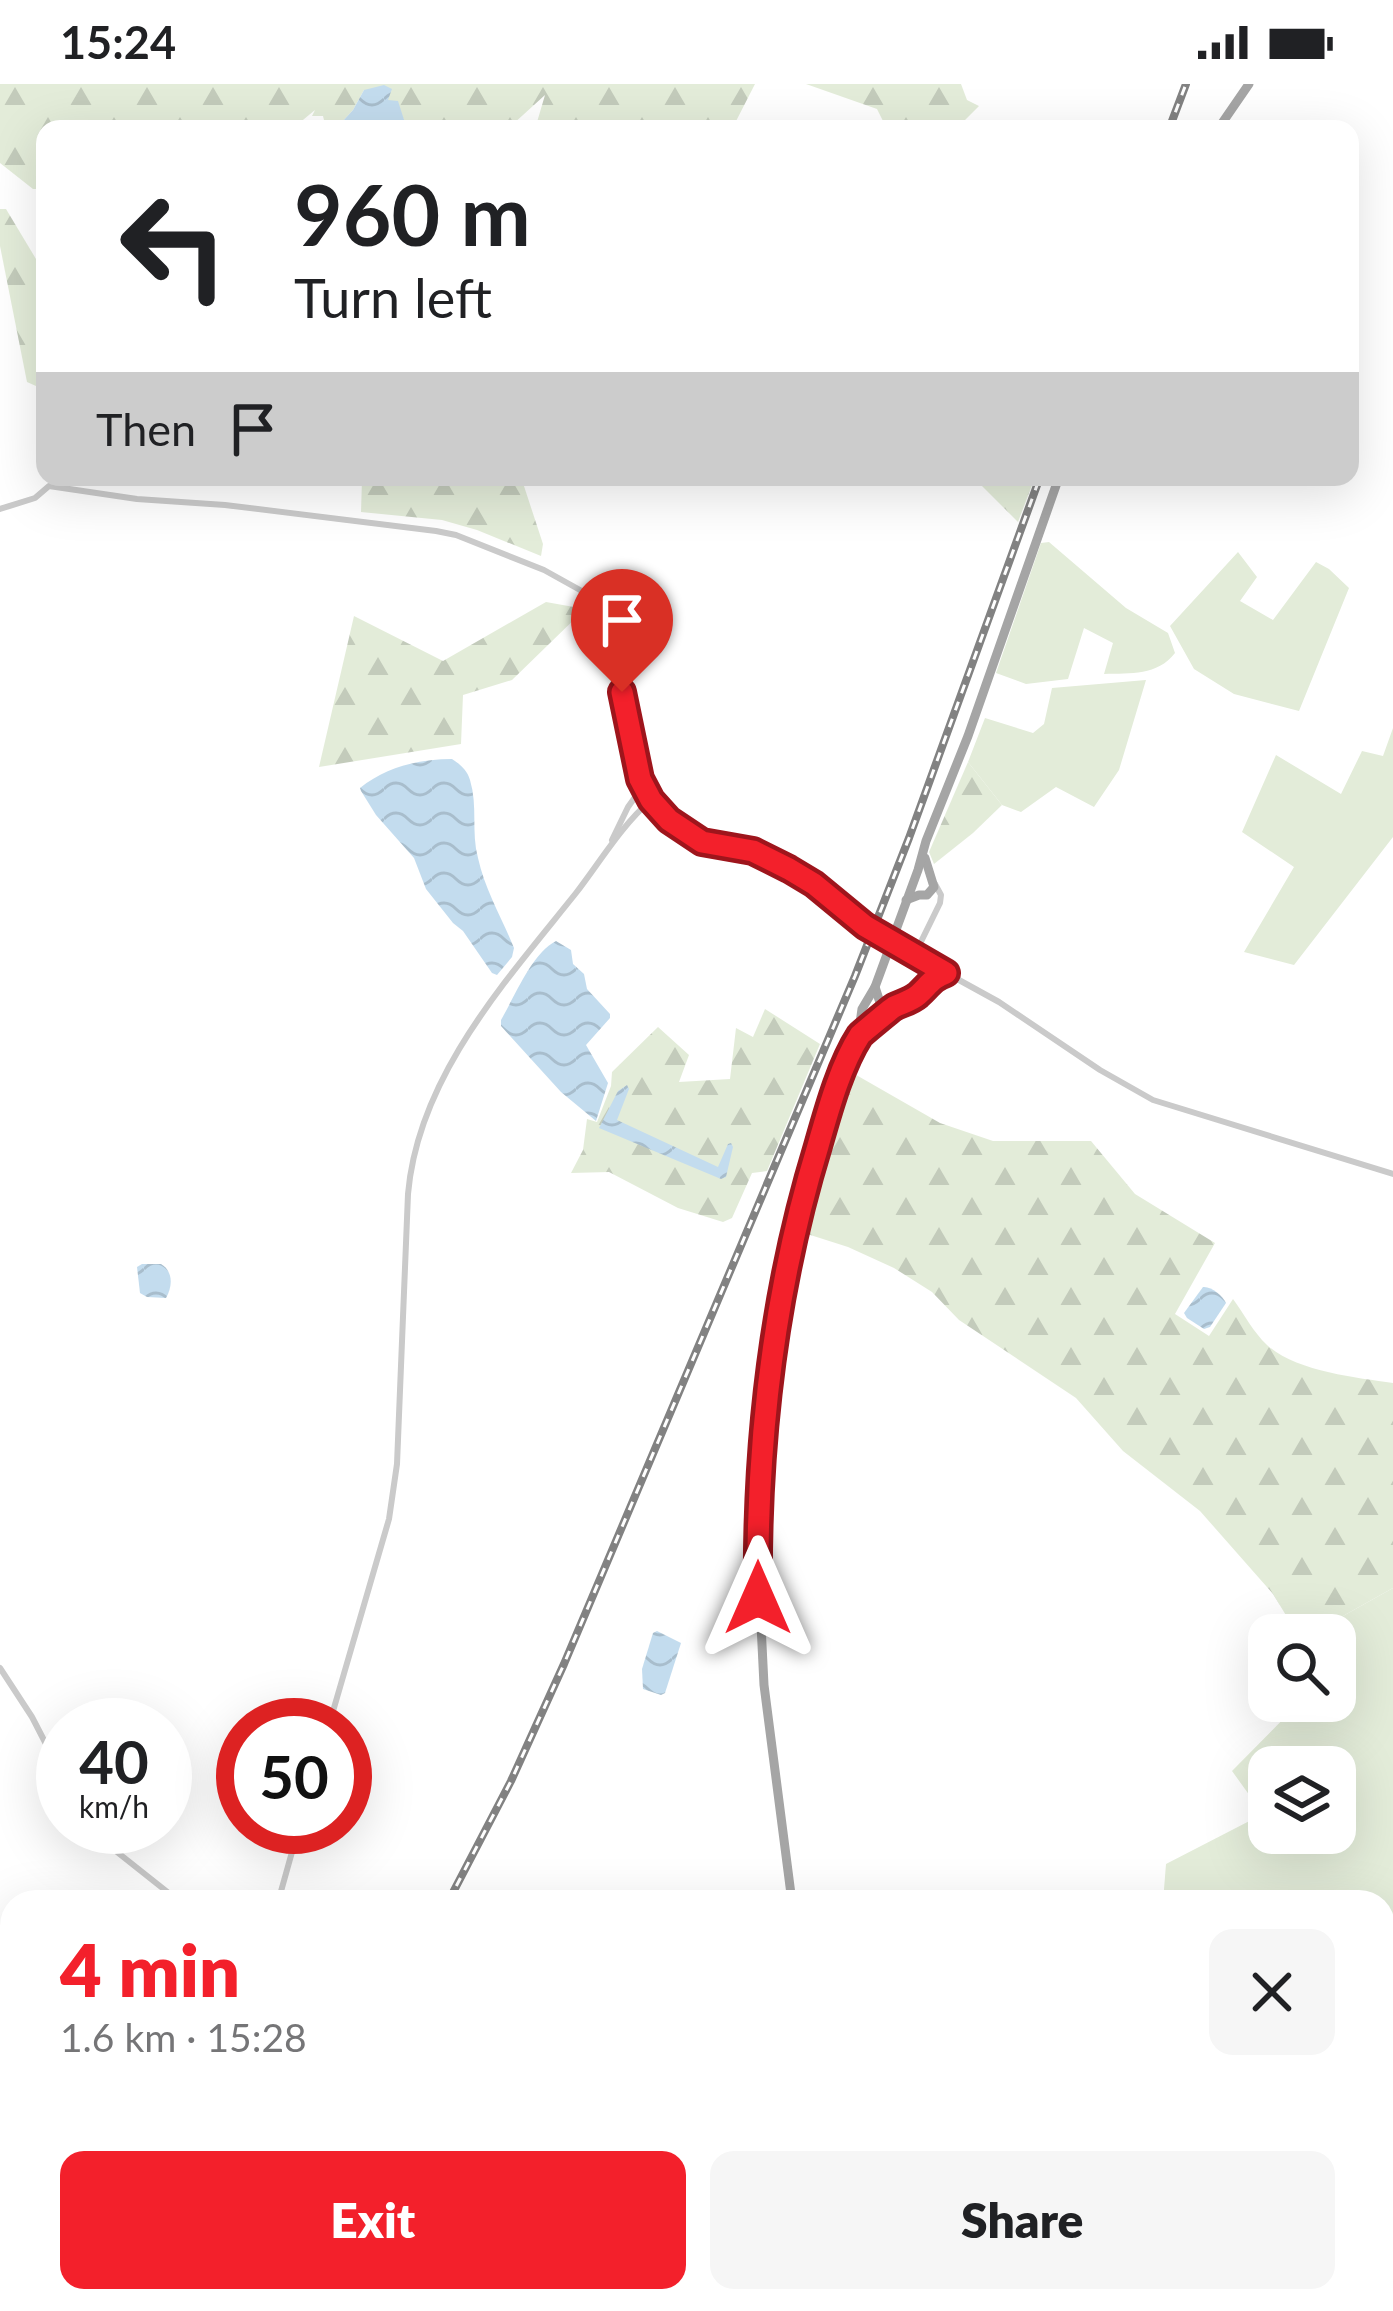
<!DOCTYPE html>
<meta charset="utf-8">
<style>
:root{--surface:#fff;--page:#f6f6f6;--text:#202124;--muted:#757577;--accent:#f3202b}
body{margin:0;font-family:Lato,sans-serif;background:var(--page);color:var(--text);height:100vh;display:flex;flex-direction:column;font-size:45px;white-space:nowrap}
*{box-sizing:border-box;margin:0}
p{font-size:39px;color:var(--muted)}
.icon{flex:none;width:66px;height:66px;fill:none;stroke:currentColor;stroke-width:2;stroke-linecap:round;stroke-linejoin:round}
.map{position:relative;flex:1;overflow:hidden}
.sheet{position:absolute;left:0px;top:1806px;width:1395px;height:423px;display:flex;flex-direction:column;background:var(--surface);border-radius:36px 36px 0 0;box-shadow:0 12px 48px #0002}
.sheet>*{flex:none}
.banner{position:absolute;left:36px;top:36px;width:1323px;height:366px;border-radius:24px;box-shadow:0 12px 48px #0002;background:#fff;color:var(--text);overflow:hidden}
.controls{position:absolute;left:1248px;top:1530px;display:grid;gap:24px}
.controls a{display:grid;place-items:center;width:108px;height:108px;border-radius:24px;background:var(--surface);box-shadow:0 12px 48px #0002;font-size:60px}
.speed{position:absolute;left:36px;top:1614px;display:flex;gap:24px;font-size:60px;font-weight:700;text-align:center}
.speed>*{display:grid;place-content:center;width:156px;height:156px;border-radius:50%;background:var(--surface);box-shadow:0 12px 48px #0002;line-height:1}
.speed small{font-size:30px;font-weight:400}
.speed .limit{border:18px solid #d22;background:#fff;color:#111}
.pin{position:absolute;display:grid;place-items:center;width:102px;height:102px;color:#fff;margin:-123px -51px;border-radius:50% 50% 50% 0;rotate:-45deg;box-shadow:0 0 12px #0007}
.pin .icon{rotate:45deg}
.me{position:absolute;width:132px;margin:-66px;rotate:0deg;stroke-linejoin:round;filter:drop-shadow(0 0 9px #0008)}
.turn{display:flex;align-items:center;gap:42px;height:252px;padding:0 60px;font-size:54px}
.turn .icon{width:156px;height:156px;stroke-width:2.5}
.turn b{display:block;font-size:84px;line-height:102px}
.then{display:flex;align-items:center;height:114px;padding:0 60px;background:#0003;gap:24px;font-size:45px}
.round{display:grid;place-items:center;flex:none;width:126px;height:126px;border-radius:24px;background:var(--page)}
.overview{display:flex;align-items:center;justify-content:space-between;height:204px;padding:0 60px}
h1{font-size:72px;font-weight:800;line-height:90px;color:var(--accent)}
.cta{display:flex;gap:24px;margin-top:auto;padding:24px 60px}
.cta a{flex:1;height:138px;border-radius:24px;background:var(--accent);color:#fff;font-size:48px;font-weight:800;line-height:138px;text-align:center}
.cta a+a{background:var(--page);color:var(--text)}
.status{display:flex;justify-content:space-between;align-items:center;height:84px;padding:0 60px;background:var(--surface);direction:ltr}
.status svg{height:33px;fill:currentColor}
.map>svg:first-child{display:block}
.grass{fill:#e3ecd9;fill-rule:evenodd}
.forest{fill:url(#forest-firs)}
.water{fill:url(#water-waves)}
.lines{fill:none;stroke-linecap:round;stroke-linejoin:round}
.stream{stroke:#c3dcee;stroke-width:3}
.minor{stroke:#cacaca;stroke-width:6}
.major{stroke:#a5a5a5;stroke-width:9}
.rail-casing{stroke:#828282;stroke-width:8}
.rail{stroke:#fff;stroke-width:3;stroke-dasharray:9;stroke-linecap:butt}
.minor-bridge{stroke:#cacaca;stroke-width:6}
.route-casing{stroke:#9e151c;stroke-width:30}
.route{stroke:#f3202b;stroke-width:21}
</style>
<div class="status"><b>15:24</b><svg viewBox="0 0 49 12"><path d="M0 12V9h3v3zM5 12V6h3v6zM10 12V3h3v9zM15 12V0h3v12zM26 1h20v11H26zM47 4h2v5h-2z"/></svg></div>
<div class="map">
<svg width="1393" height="2227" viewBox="0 0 1393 2227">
<defs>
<pattern id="forest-firs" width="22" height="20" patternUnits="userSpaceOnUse" patternTransform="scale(3)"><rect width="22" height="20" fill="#e3ecd9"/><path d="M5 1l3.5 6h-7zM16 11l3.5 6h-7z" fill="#c3cbbb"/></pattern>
<pattern id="water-waves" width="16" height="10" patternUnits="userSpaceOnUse" patternTransform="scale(3)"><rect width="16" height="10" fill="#c3dcee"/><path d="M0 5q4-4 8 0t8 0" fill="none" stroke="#a8bdcc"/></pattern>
</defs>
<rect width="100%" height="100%" fill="#fff"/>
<g class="grass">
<path d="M1049,458L1126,524L1168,549L1175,569C1157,592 1131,589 1104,590L1113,559L1084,544L1068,595L1026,600L996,589L1041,459Z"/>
<path d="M1238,468L1257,493L1240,517L1273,536L1316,478L1329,485L1349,504L1299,627L1234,610L1194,585L1170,542Z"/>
<path d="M1146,596L1119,686L1094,723L1056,703L1021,728L1002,721L968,678L985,634L1033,649L1044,640L1052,604Z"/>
<path d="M1393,644V753L1294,881L1244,868L1294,783L1242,748L1276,671L1341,710L1362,667L1383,672Z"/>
<path d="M1393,1504V2002L1383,1995V1818H1163L1166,1780L1263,1730L1232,1687L1301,1617H1335V1551H1309ZM1269,1683H1335V1749H1269Z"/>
<path d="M12,1882V2100L0,2113V1952L7,1950L8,1946L0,1936V1889Z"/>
<path d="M1383,2192L1393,2198V2227H855L853,2218L842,2217H1383Z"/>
</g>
<g class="forest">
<path d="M0,0H755L732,45H535L545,11L512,41L503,45H407L397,17L385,18L364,6L353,26L342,38L344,45H312L324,36L323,32H312L315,26L292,45H45V105H33L0,79Z"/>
<path d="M806,0H961L967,16L979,22L965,36L969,45H887L877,25Z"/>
<path d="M0,125H6L45,190V306L27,298L0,162Z"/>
<path d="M438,393H521L543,460L541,472L477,446L442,436L361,428L362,396Z"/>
<path d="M973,393H1035L1018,438Z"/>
<path d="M546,518L585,525L512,596L463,611L461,660L319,683L354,532L443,577Z"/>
<path d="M968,678L1002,721L973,749L934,780L929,768Z"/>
<path d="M765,925L820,960L767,1087L752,1089L732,1134L723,1138L678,1124L609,1088L571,1089L583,1066L587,1035L597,1038L611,1002L612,988L658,943L689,971L679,998L730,995L736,944L753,953Z"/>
<path d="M851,988L940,1039L993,1057H1091L1135,1110L1215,1159L1175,1230L1209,1252L1233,1215C1244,1230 1254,1249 1267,1261C1295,1287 1356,1294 1393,1299V1504L1309,1551H1298L1273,1510L1200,1427L1123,1367L1076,1314L959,1236L932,1208L894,1184L848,1163L801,1148Z"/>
</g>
<g class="water">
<path d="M384,1L392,5L388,16L398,17L407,45H344L342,38L353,26L364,6Z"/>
<path d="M452,675C461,681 467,686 470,696C478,722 471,748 478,774C485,806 502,834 514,864L512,873L497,891L492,889L463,847L453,839L426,805L414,774L376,731L361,707L360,704C386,683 419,675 452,675Z"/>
<path d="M556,857L571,866L573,880L584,890L587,905L610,930V934L586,961L608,999L596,1037L561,1008L501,942V936C515,912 532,869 556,857Z"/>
<path d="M627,1001L629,1005L617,1036L718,1083L728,1060L731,1059L733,1063L726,1093L721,1095L599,1044L618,1007Z"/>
<path d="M142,1180H161C173,1187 173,1202 166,1214L147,1213L140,1209L137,1183Z"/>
<path d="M1203,1203C1211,1202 1223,1212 1226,1219L1210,1243L1204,1245L1187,1234L1184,1229Z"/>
<path d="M657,1547L681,1559L665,1609L661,1611L643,1605L642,1585L653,1549Z"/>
</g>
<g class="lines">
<g class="stream">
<path d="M0,1887L12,1880"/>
<path d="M940,2217L959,2227"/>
<path d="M1071,2227L1076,2217"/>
</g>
<g class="minor">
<path d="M0,425L35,414L49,402L137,415L225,421L436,447L456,451L544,486L580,506L594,520L608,544L641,695C653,726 683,757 717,763C729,765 742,763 754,767C766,772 778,778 789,785C817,800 838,825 865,842"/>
<path d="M612,756L628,723L643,702"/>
<path d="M899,863L999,918L1100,986L1153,1016L1393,1090"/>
<path d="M914,872L940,819L941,811L935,800"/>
<path d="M884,931L914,914L932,894L946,889"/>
<path d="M0,1584L32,1633L63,1693"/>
<path d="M329,1641L389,1435L397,1380L408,1110C418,993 505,898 576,809C600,778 621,742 651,716"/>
<path d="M95,1743L117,1768L180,1818"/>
<path d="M278,1818L299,1743"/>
<path d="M428,2217L453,2227"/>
<path d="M443,2217L465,2224L482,2223L488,2227"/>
<path d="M160,2227L163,2217"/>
</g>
<g class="major">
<path d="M1218,45L1249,0"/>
<path d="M906,816L919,811H927L934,803L925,774"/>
<path d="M858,955C865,943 879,942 884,931L875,903"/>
<path d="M792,1818L764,1601L758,1480L764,1335L784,1202L811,1086L841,987L860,939L862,925L875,903L918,786L926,757L968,652L1059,393"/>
<path d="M850,2217L852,2227"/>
</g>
<g class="rail-casing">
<g id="rail">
<path d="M1169,45L1186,0"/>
<path d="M448,1818L511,1697L564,1580L855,892L909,754L1040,393"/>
<path d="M211,2227L217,2217"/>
</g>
</g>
<use href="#rail" class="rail"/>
<path class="minor-bridge" d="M865,842L899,863"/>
</g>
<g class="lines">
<g class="route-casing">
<path id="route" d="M622,608L640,695L651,716L669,736L702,758L753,767L789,785L814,800L865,842L946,889C932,894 929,901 918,911C911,917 902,919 894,923C892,924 862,949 860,951C840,982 828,1027 818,1062C773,1209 756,1362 758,1514"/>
</g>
<use href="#route" class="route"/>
</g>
</svg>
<div class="controls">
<a><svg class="icon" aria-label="search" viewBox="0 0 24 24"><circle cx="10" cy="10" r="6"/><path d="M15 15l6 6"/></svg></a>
<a><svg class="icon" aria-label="layers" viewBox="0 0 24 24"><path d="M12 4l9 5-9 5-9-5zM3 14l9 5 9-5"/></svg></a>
</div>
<div class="speed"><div>40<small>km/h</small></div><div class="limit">50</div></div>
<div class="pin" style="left:622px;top:608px;background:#d93025"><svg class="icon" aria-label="arrive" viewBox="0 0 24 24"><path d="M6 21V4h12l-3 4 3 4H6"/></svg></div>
<svg class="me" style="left:758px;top:1514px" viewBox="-20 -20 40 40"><path d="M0-17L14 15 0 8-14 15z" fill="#f3202b" stroke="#fff" stroke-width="4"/></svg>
<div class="banner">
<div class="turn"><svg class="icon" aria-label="left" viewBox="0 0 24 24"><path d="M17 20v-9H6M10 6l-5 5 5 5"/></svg><div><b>960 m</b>Turn left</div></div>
<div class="then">Then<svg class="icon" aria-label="arrive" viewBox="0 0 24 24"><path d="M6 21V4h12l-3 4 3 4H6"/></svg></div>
</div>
<section class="sheet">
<div class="overview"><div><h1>4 min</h1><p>1.6 km · 15:28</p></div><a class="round"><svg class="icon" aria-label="close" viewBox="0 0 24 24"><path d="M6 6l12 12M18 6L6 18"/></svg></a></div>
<div class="cta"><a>Exit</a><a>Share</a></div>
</section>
</div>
